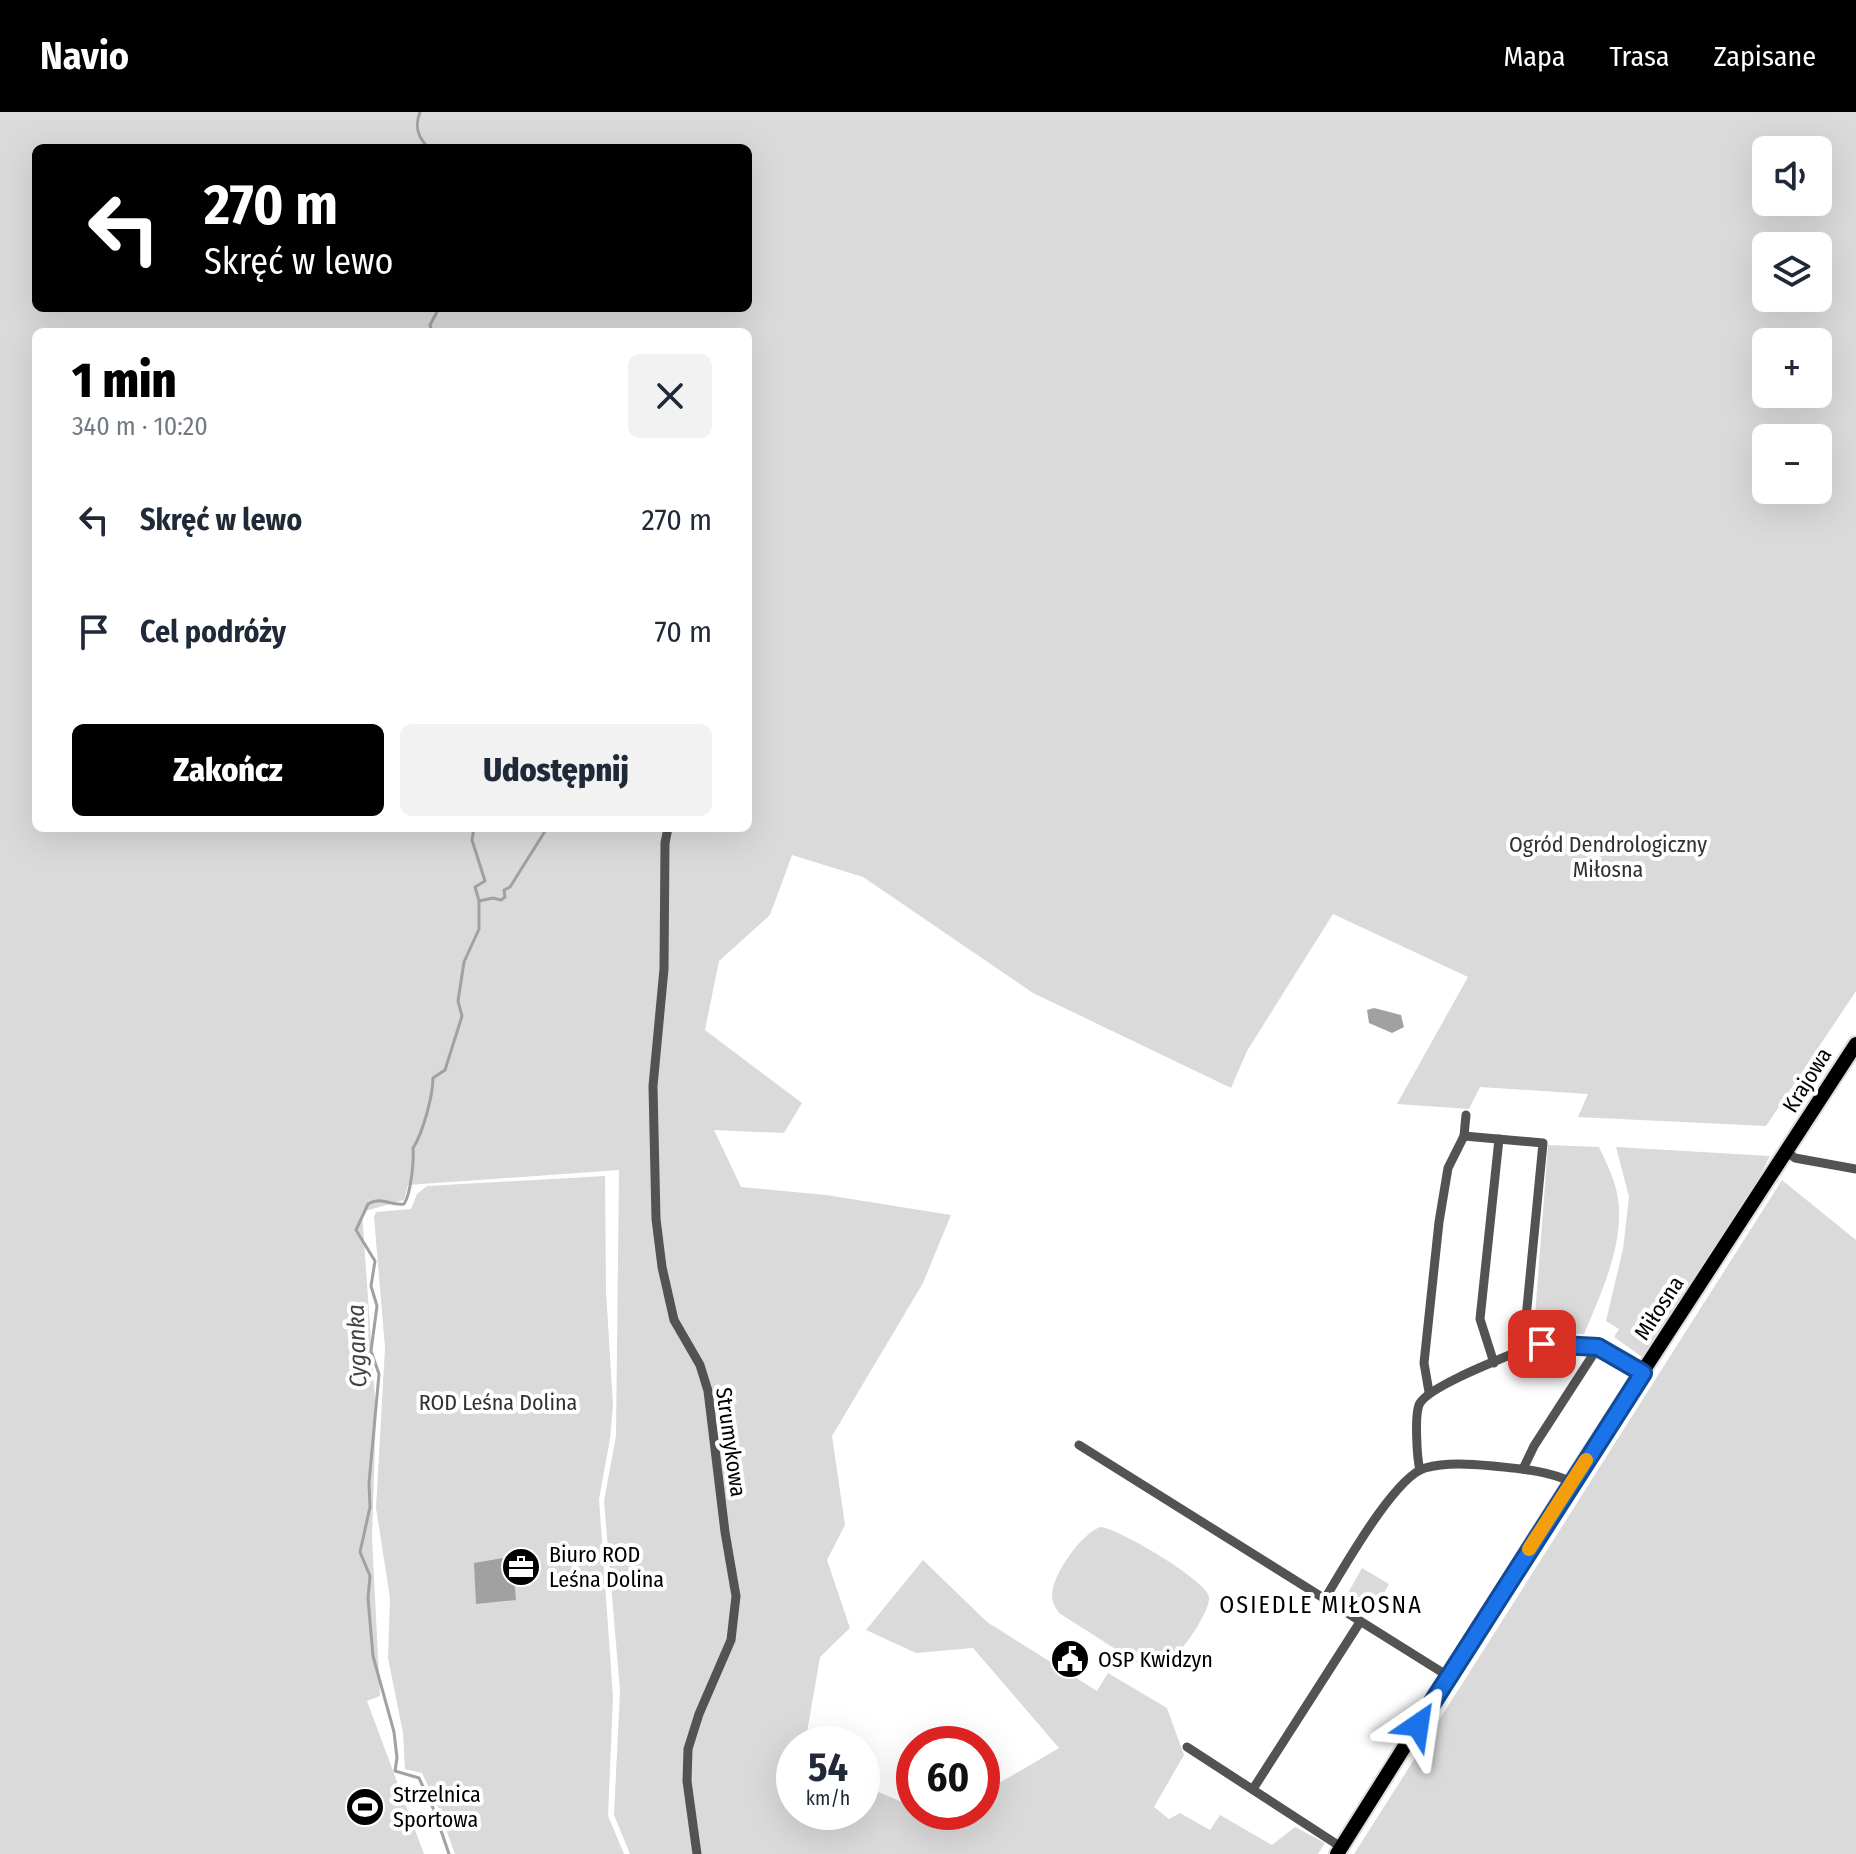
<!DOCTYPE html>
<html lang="pl">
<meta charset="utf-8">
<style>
:root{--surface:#fff;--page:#f2f2f3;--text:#1f2937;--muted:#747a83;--accent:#000}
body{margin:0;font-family:"Fira Sans Condensed",sans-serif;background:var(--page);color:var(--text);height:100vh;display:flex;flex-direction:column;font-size:30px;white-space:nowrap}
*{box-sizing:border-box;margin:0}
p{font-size:26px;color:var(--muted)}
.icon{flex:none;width:44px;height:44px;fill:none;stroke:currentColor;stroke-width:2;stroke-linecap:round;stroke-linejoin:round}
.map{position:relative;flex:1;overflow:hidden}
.drawer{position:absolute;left:32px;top:216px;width:720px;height:504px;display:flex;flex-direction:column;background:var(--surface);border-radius:12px;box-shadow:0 8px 32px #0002}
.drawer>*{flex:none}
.top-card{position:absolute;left:32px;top:32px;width:720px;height:168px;border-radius:12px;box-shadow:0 8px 32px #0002;background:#000;color:#fff;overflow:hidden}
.tools{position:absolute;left:1752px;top:24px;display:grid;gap:16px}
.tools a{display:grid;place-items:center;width:80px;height:80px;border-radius:12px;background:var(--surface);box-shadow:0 8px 32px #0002;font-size:40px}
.speed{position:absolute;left:776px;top:1614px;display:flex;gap:16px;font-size:40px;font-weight:700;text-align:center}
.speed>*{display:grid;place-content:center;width:104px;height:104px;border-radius:50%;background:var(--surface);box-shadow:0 8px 32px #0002;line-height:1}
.speed small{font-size:20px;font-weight:400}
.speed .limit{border:12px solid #d22;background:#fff;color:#111}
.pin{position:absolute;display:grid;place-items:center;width:68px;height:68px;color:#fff;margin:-34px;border-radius:16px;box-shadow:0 4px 12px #0006}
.me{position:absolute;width:88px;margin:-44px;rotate:32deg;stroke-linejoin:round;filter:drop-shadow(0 0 6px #0008)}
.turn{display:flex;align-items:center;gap:28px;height:168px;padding:0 40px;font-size:36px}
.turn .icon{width:104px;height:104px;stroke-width:2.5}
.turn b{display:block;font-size:56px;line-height:68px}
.round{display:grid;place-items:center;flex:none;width:84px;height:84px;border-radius:12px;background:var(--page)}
.summary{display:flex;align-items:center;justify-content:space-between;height:136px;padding:0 40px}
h1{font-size:48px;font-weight:800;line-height:60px;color:var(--accent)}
.cta{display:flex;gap:16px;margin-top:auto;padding:16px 40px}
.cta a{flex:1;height:92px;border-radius:12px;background:var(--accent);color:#fff;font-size:32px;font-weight:800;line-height:92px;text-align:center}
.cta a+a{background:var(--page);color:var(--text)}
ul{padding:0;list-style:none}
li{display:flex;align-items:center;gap:24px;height:112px;padding:0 40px}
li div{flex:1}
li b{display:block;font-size:30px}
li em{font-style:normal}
header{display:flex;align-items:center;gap:48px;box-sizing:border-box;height:112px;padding:0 40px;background:var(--accent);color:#fff}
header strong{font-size:38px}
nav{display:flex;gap:44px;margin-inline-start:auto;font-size:28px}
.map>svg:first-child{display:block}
.green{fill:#dadada;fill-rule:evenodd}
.water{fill:#a1a1a1}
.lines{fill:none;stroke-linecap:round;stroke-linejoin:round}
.stream{stroke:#a1a1a1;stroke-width:3}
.primary-casing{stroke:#dbdbdb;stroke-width:18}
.street{stroke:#535353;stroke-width:9}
.primary{stroke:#000;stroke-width:14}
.route-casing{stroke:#114b97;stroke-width:20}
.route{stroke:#1a73e8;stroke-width:14}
.slow{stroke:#f59e0b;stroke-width:14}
.labels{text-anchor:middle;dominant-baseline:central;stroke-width:8;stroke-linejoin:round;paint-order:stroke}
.park-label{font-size:22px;fill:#313131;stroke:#fff}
.street-label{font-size:22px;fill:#000;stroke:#fff}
.poi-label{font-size:22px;fill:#000;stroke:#fff;text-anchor:start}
.water-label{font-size:24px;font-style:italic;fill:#424242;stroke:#fff}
.neighbourhood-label{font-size:24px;letter-spacing:2px;fill:#000;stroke:#fff}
</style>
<header>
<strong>Navio</strong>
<nav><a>Mapa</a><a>Trasa</a><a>Zapisane</a></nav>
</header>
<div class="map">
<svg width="1856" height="1742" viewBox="0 0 1856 1742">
<rect width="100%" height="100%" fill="#fff"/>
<g class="green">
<path d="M0,0H1856V879L1766,1014L1578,1005L1588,982L1480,975L1469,997L1397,992L1468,865L1333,802L1247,939L1231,976L1033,881L863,765L792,743L770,803L719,849L705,918L802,991L784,1021L714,1018L741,1075L826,1083L951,1103L923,1171L832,1324L845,1413L827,1448L850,1516L820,1545L805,1632H794V1700H862V1673L914,1695V1700C938,1700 958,1700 982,1700V1681L1059,1636L973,1536L916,1541L866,1518L923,1448L987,1510L1097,1579L1108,1561L1167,1596L1184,1643L1154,1695L1169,1707L1180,1701L1210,1718L1220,1703L1272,1733L1295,1715L1325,1731L1318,1742H630L614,1703L620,1579L604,1389L616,1324L619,1058L408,1073L404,1088L362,1100L376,1301L372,1426L380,1584L367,1589L424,1742H0ZM36,36H748V196H36ZM1766,38H1818V90H1766ZM1766,134H1818V186H1766ZM36,220H748V716H36ZM1766,230H1818V282H1766ZM1766,326H1818V378H1766Z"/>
<path d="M1548,1033L1599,1035C1608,1054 1618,1074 1619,1095C1621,1139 1601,1182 1584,1222L1535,1221L1534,1217Z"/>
<path d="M1616,1035L1770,1044L1752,1079L1642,1245L1614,1225L1619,1217L1606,1209L1623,1137L1629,1085Z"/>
<path d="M605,1064L606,1179L613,1293L610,1327L599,1387L613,1585L608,1704L624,1742H455L436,1690L422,1661L405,1657L403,1621L388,1546L390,1486L376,1396L385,1236L374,1105L376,1100L411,1097L417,1082L427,1074Z"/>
<path d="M1782,1068L1856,1128V1742H1354Z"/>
<path d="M1101,1415C1119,1417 1206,1468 1209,1485C1211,1499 1178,1546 1166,1552C1158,1556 1150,1556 1142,1554L1059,1501C1055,1495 1052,1490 1052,1483C1052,1463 1082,1420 1101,1415Z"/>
<path d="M1362,1456L1389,1472L1375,1497L1348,1481Z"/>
</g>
<g class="water">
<path d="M1374,896L1401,903L1404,915L1392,921L1369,911L1367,898Z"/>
<path d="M503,1446C514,1454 515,1475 516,1488L476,1492L474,1451Z"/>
</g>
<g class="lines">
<g class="stream">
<path d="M420,0C414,15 418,26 429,36"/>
<path d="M432,220L430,213L439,196"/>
<path d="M479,789L493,786L501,788L505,785L504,778L510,775L547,716"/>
<path d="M449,1742L434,1698L419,1666L395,1659L397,1646L394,1620L373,1544L368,1486L370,1464L360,1440L370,1395L369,1371L379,1262L371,1239L377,1194L371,1174L375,1149L356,1118L368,1092C382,1084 390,1094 404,1092C411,1082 414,1048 413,1036C423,1021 433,983 433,966L445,958L462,904L458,889L464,850L479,817V789L475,775L485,769L472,728L474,716"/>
</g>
<g class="primary-casing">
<path id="primary" d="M1337,1742L1578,1359L1856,932"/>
</g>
<g class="street">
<path d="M668,716L665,731L664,857L653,974L656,1107L662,1155L674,1208L700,1253L708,1279L725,1420L736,1484L731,1528L699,1602L688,1637L687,1669L697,1742"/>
<path d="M1464,1024L1543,1031L1526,1206L1525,1223L1529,1235"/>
<path d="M1787,1040L1795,1046L1856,1057"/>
<path d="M1494,1251L1480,1207L1499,1027"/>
<path d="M1429,1280L1424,1251L1439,1110L1448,1056L1464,1024L1466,1003"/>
<path d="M1079,1333L1448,1564"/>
<path d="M1523,1357L1534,1334L1598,1235"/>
<path d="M1420,1358C1417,1347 1414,1300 1420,1291C1431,1273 1506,1245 1529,1235L1542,1232L1598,1235L1643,1261"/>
<path d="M1324,1488C1342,1459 1394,1365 1425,1356C1446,1350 1471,1352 1493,1354C1521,1357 1546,1358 1572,1370"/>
<path d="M1187,1635L1341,1735"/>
<path d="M1253,1677L1360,1510"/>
</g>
<use href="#primary" class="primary"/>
</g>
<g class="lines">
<g class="route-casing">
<path id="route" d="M1418,1613L1643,1261L1598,1235L1542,1232"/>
</g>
<use href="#route" class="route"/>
<path class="slow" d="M1529,1437L1586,1348"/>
</g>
<defs>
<g id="office-disc" transform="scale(2)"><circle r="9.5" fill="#000" stroke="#fff"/><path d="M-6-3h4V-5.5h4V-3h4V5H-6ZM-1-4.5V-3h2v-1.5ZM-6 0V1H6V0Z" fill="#fff"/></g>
<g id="civic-disc" transform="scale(2)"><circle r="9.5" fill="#000" stroke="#fff"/><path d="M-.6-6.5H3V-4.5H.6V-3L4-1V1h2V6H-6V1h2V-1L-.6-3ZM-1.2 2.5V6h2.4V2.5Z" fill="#fff"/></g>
<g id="stadium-disc" transform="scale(2)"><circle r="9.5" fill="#000" stroke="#fff"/><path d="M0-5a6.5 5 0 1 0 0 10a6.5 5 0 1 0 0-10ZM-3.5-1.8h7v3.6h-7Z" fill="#fff"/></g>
</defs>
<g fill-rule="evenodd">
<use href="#office-disc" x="521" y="1455"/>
<use href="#civic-disc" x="1070" y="1547"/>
<use href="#stadium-disc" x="365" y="1695"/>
</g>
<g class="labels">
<g class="park-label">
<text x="1608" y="732">Ogród Dendrologiczny<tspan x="1608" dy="25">Miłosna</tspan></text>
<text x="498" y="1290">ROD Leśna Dolina</text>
</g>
<g class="street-label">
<text transform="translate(1807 968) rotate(-58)">Krajowa</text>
<text transform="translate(1659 1196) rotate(-57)">Miłosna</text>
<text transform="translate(731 1330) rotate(82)">Strumykowa</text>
</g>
<g class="poi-label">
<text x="549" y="1442">Biuro ROD<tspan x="549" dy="25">Leśna Dolina</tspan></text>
<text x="1098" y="1547">OSP Kwidzyn</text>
<text x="393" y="1682">Strzelnica<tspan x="393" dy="25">Sportowa</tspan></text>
</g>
<g class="water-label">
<text transform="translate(357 1234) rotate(-92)">Cyganka</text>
</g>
<g class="neighbourhood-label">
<text x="1321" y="1493">OSIEDLE MIŁOSNA</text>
</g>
</g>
</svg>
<div class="tools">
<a><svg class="icon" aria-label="sound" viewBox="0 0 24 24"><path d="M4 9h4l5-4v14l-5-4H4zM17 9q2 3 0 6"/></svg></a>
<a><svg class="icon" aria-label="layers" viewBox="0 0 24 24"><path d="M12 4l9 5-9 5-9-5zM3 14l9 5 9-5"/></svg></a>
<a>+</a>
<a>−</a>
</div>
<div class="speed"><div>54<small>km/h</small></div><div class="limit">60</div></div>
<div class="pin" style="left:1542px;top:1232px;background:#d93025"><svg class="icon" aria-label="arrive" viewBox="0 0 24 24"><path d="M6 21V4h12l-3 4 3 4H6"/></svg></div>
<svg class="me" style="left:1418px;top:1613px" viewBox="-20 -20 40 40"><path d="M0-17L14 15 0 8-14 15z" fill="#1a73e8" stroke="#fff" stroke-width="4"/></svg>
<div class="top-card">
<div class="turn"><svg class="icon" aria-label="left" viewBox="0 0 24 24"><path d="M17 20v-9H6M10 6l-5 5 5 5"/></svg><div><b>270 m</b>Skręć w lewo</div></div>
</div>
<section class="drawer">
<div class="summary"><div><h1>1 min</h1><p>340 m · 10:20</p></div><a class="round"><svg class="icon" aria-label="close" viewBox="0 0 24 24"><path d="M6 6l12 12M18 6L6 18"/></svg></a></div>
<ul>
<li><svg class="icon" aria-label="left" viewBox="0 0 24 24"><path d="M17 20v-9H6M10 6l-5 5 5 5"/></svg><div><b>Skręć w lewo</b></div><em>270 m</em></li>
<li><svg class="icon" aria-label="arrive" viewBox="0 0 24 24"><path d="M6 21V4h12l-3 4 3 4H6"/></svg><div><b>Cel podróży</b></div><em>70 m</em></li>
</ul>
<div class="cta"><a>Zakończ</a><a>Udostępnij</a></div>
</section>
</div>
